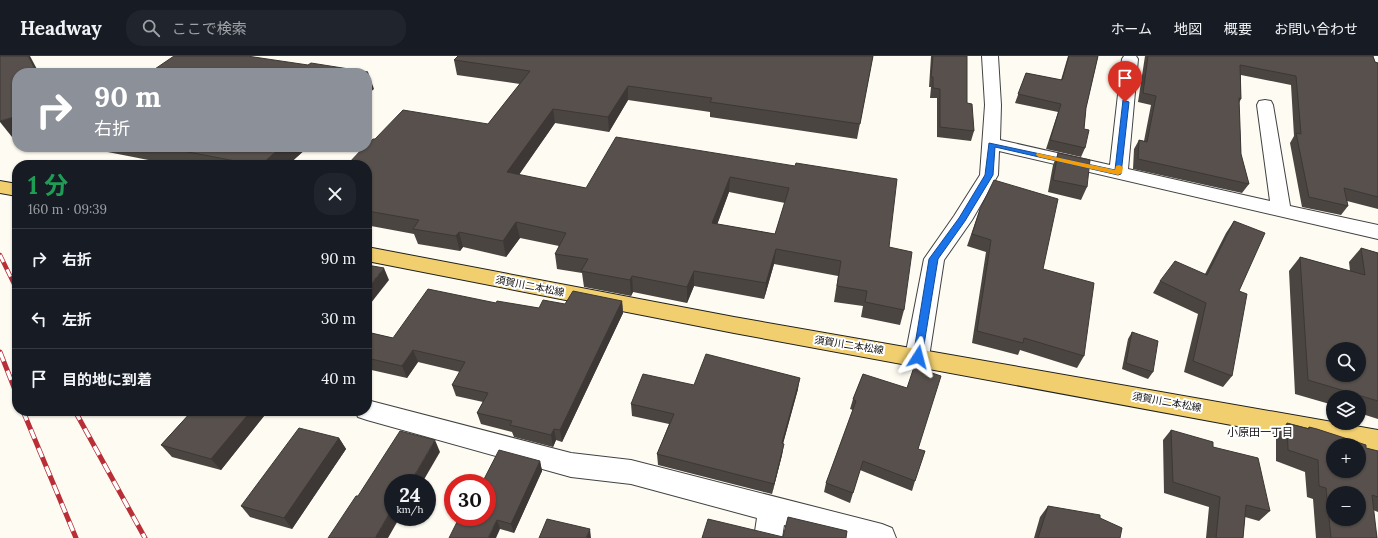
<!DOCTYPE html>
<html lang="ja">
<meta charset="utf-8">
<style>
:root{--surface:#171b24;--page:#20242c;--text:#f1f3f6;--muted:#9ea1a6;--line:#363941}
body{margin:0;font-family:Lora,"Noto Sans JP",serif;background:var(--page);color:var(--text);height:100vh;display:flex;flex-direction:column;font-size:15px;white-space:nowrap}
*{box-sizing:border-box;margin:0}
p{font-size:13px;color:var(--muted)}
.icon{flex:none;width:22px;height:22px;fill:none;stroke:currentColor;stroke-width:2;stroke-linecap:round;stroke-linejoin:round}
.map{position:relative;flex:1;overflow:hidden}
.panel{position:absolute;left:12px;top:104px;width:360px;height:256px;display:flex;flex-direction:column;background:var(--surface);border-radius:16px;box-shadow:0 1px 3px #0004}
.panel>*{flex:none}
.guide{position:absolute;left:12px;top:12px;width:360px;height:84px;border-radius:16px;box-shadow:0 1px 3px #0004;background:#8c9099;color:#fff;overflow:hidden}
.controls{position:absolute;left:1326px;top:286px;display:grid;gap:8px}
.controls a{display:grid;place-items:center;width:40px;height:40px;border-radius:50%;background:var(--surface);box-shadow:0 1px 3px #0004;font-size:20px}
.speed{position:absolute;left:384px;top:418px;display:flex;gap:8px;font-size:20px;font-weight:700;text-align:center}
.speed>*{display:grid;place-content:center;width:52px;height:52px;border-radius:50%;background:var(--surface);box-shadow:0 1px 3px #0004;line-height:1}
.speed small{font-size:10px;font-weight:400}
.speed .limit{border:6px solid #d22;background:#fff;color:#111}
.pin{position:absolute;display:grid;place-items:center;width:34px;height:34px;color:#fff;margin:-41px -17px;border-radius:50% 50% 50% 0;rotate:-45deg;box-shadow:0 0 4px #0007}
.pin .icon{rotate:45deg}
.me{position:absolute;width:44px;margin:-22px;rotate:9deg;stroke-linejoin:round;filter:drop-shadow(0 0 3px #0008)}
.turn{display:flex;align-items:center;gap:14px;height:84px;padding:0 16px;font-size:18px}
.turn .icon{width:52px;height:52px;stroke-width:2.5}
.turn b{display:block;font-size:28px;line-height:34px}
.round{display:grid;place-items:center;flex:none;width:42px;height:42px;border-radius:16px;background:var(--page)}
.head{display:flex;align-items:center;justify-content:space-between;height:68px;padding:0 16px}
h1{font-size:24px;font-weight:700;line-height:30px;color:#1e9e55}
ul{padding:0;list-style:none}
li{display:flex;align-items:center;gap:12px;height:60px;padding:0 16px;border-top:1px solid var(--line)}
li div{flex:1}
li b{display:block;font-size:15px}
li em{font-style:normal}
header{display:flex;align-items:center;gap:24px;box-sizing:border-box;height:56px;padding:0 20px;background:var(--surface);border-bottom:1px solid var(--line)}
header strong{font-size:19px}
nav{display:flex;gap:22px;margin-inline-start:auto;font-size:14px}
.search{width:280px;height:36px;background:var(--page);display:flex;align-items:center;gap:10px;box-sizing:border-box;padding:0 14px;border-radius:16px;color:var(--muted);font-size:15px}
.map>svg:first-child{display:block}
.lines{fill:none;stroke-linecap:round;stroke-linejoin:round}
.minor-casing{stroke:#424242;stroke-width:2}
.major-casing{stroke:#202020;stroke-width:2}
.minor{fill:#fff;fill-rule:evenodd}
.major{fill:#f1cf6f;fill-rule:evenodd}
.rail-far1-casing{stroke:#b92e37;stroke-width:4.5}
.rail-casing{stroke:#b92e37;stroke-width:5}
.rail-far1{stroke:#fff;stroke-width:3;stroke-dasharray:8;stroke-linecap:butt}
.rail{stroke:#fff;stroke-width:3.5;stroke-dasharray:10;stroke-linecap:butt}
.wall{fill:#4b4541;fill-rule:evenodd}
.shaded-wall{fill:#3d3835}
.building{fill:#57504c;stroke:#3d3835;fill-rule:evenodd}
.route{fill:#1a73e8;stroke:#114b97}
.slow{fill:#f59e0b}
.labels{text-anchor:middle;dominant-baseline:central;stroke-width:4;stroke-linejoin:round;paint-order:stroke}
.street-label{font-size:10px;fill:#0f0f0f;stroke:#fff}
.neighbourhood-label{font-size:11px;fill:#0f0f0f;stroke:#fff}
</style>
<header>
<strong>Headway</strong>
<div class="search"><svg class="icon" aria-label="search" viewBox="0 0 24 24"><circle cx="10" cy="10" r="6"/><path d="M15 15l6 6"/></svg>ここで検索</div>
<nav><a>ホーム</a><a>地図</a><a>概要</a><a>お問い合わせ</a></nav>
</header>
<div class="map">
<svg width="1378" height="482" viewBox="0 0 1378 482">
<rect width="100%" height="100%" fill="#fefcf2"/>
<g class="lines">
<g class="minor-casing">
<g id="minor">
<path d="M982,0H998L1001,49L1000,84L1110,109L1122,3L1124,0H1136L1138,3L1128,113L1270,145L1257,49L1259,45L1265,44L1271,45L1273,49L1290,150L1378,169V183L999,95L998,119L972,164L944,204L929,301L925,307L917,310L909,307L905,301L924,203L954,160L980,119L985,49Z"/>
<path d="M367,344L571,397L631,404L882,468L892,472L896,482H832L784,469L782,482H754L757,462L631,428L571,421L367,364L358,361L355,355H367Z"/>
</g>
</g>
<g class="major-casing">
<g id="major">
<path d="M0,125L17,128V140L0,137Z"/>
<path d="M367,191L734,261L1378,374V396L1359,393V389H1340L734,277L367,205Z"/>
</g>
</g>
<use href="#minor" class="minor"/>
<use href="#major" class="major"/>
<g class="rail-far1-casing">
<path id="rail-far1" d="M0,199L17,234"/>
</g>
<g class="rail-casing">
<g id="rail">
<path d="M0,296L17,339"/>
<path d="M23,355L76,482"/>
<path d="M75,355L145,482"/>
</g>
</g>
<use href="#rail-far1" class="rail-far1"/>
<use href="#rail" class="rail"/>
</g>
<g class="wall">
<path d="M873,0L857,83L710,61V56L628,44L609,76L555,67L519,119L586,132L795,110L889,191L904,254L900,269L861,261L863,250L834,246L838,220L774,208L764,243L694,230L687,247L633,236L631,240L584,231L582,217L557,213L555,198L559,190L520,182L506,201L463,191L460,195L418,188L414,178L371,170L367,174V109L375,83L488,68L520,28L457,19L454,4ZM729,136L785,147L775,178L717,168Z"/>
<path d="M931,0H967V47L974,75L971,85L937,81V42H930L931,31H929Z"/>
<path d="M1068,0H1098L1086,52L1084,73L1085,92L1081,101L1046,93L1058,56L1015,47L1026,17L1061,24Z"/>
<path d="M1145,0H1373L1375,6L1378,7V153L1347,145L1348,150L1341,159L1302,151L1290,87L1294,80L1291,29L1241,19V43L1239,47L1241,98L1249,128L1242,137L1133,113L1134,93L1139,84L1144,85L1151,49L1138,46Z"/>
<path d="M82,91H308L288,109H174Z"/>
<path d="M1058,97L1087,131L1081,144L1048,136L1053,109Z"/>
<path d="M980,153L1043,213L1084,300L1077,312L1020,294L1018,299L972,287L986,196L967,190Z"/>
<path d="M1234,165L1239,235L1232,320L1223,331L1184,316L1198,258L1153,237L1160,225L1205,218L1226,177Z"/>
<path d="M1361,192L1378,197V363L1359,357V341H1333V349L1295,338L1289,215L1300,201L1350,215L1349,206Z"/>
<path d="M622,245L623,257L562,386L556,384L553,391L514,381L512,376L481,368L477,357L483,346L456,340L452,329L460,316L418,306L407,322L367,313V276L393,282L496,247L539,252L565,248Z"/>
<path d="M1132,276L1153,316L1148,323L1122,313L1128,283Z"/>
<path d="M863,318L918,393L915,425L912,435L860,414L850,447L824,436L826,427L853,354L850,353L853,343Z"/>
<path d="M694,329L798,333L783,388L782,399L772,438L658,409L657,398L669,368L632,360L631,348Z"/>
<path d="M192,355H268L221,414L172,401L161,389Z"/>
<path d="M1287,367L1308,372L1309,371L1366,392L1378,395V456L1373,454L1377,482H1316L1313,443L1307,441L1305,416L1276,405V379Z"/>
<path d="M1171,374L1213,391L1270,455L1259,465L1245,461L1243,482H1206L1209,451L1164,437L1163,384Z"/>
<path d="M339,382L346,393L292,473L250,461L241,450Z"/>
<path d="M540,405L542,415L514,477L500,473L461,467Z"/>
<path d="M1048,450L1100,462L1120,482H1034L1040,461Z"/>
</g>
<g class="shaded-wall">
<path d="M28,0H30L39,17H37Z"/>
<path d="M368,16L374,33L367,39V17Z"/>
<path d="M628,30V44L609,76L608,61Z"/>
<path d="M553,53L555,67L510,131L507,116Z"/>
<path d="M17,60V79L12,81L0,66V65Z"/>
<path d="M281,91H308L288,109H261Z"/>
<path d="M730,121L729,136L712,183V167Z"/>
<path d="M367,160L371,170L367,174Z"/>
<path d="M516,166L520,182L506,201L503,185Z"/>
<path d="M459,176L463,191L460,195L456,180Z"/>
<path d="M776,193L774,208L764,243L766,227Z"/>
<path d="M384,212L389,224L367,252V233Z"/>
<path d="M694,215V230L687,247V231Z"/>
<path d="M632,220L633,236L631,240L630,224Z"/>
<path d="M622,245L623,257L562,386L560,374Z"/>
<path d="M413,294L418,306L407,322L402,310Z"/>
<path d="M800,322L798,333L780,398L782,387Z"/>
<path d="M251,355H268L221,414L211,403Z"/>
<path d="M554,373L556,384L553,391L551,379Z"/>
<path d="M339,382L346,393L292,473L284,462Z"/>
<path d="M435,384L440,396L422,427H410Z"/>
<path d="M784,388L782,399L772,438L774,428Z"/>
<path d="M540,405L542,415L514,477L511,468Z"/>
<path d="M393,451V461H400L388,482H375Z"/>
<path d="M497,464L500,473L496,482H488Z"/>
<path d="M590,473L591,482H586Z"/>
</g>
<g class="building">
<path d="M0,0H28L37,17H17V60L0,65Z"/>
<path d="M174,0H247L308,9L311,7L368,16L367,17H149Z"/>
<path d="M458,0H873L860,68L710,46L712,42L628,30L608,61L553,53L507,116L586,132L616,81L795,110L796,107L897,123L889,191L912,196L904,254L865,246L867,235L837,230L841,205L776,193L766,227L694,215L687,231L632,220L630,224L581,215L588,203L555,198L566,177L516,166L503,185L459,176L456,180L413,173L419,164L367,155V109H347L364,91H367V88L373,83H375L403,54L488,68L530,15L454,4ZM730,121L789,132L775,178L712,167Z"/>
<path d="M933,0H967V47L972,48L974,75L940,71V33L933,32V21H931Z"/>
<path d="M1069,0H1098L1086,52L1084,73L1089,74L1085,92L1050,84L1061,48L1018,38L1026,17L1062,24Z"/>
<path d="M1148,0H1373L1375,6L1378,7V141L1344,132L1348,150L1309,141L1296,77L1301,78L1296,20L1240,9L1241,43L1239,42L1241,98L1249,128L1138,103L1139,84L1147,86L1156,40L1143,37Z"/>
<path d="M162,91H281L261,109H256Z"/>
<path d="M1058,97L1090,104L1087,131L1053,124Z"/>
<path d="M994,124L1058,143L1043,213L1094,227L1084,300L1024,282L1023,287L977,275L991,184L972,178L980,153Z"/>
<path d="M1234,165L1265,177L1239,235L1247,238L1232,320L1193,305L1206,247L1160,225L1175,205L1207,219Z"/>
<path d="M1361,192L1378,197V345L1308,324L1300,201L1365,219ZM1333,293H1359V319H1333Z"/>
<path d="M367,209L384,212L367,233Z"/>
<path d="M428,233L496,247L497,245L539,252L543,244L565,248L573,235L622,245L560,374L554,373L551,379L510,369L512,365L477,357L488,337L452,329L465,306L413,294L402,310L367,302V276L393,282Z"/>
<path d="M1132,276L1158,285L1153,316L1126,307Z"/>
<path d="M706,298L800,322L782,387L784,388L774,428L657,398L674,358L631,348L643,318L694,329Z"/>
<path d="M914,311L941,320L918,393L925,395L915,425L863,405L853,437L826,427L856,345L853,343L863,318L907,332Z"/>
<path d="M192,355H251L211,403L161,389Z"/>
<path d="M1287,367L1309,373V371L1317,373L1366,389V392L1378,395V441L1372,439L1377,482H1331L1326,432L1319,430L1318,404L1288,394ZM1333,389H1359V415H1333ZM1333,437H1359V463H1333Z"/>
<path d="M299,372L339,382L284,462L241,450Z"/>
<path d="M1171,374L1213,386V391L1258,402L1270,455L1246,449L1243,482H1216L1220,441L1173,426Z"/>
<path d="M400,375L435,384L410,427H393V451L375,482H328L356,440H358Z"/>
<path d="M499,394L540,405L511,468L497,464L488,482H449L457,466L461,467L464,461H487V427H482Z"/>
<path d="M1048,450L1100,459V462L1122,472L1120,482H1038Z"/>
<path d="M788,461L847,475L846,482H702L708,463L783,481Z"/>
<path d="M547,463L590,473L586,482H539Z"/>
</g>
<path class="route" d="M1123,44L1129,46L1121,118L1118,119L995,91L993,119L965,165L938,203L922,301L921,303H914L913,301L929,203L959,162L985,119L989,87L1115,114Z"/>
<path class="slow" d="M1037,97L1115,114L1116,110L1119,109L1123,111L1122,117L1118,119L1039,101L1036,99Z"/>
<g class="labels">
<g class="street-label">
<text transform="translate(530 230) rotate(11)">須賀川二本松線</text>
<text transform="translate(849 289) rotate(9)">須賀川二本松線</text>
<text transform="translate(1167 346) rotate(10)">須賀川二本松線</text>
</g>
<g class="neighbourhood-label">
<text x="1260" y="376">小原田一丁目</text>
</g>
</g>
</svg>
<div class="controls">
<a><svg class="icon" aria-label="search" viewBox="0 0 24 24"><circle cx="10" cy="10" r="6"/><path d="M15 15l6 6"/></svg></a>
<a><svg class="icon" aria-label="layers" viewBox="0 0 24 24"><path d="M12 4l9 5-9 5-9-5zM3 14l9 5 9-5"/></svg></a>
<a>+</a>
<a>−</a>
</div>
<div class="speed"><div>24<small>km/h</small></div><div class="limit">30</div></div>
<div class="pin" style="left:1125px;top:46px;background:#d93025"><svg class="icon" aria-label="arrive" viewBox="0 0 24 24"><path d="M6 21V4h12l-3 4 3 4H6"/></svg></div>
<svg class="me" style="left:918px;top:301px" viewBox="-20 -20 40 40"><path d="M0-17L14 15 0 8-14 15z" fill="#1a73e8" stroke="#fff" stroke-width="4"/></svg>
<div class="guide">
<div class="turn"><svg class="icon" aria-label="right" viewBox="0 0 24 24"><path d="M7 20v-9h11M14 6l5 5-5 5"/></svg><div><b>90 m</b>右折</div></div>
</div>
<section class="panel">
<div class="head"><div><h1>1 分</h1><p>160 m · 09:39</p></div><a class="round"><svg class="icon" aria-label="close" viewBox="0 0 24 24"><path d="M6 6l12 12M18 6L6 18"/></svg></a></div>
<ul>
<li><svg class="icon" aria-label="right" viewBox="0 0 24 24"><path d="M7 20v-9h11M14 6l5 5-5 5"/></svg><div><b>右折</b></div><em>90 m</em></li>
<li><svg class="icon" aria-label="left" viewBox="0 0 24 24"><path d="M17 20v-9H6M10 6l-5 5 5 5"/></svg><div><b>左折</b></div><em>30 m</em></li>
<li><svg class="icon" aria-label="arrive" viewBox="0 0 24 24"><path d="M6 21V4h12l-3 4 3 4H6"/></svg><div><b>目的地に到着</b></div><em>40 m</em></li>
</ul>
</section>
</div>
